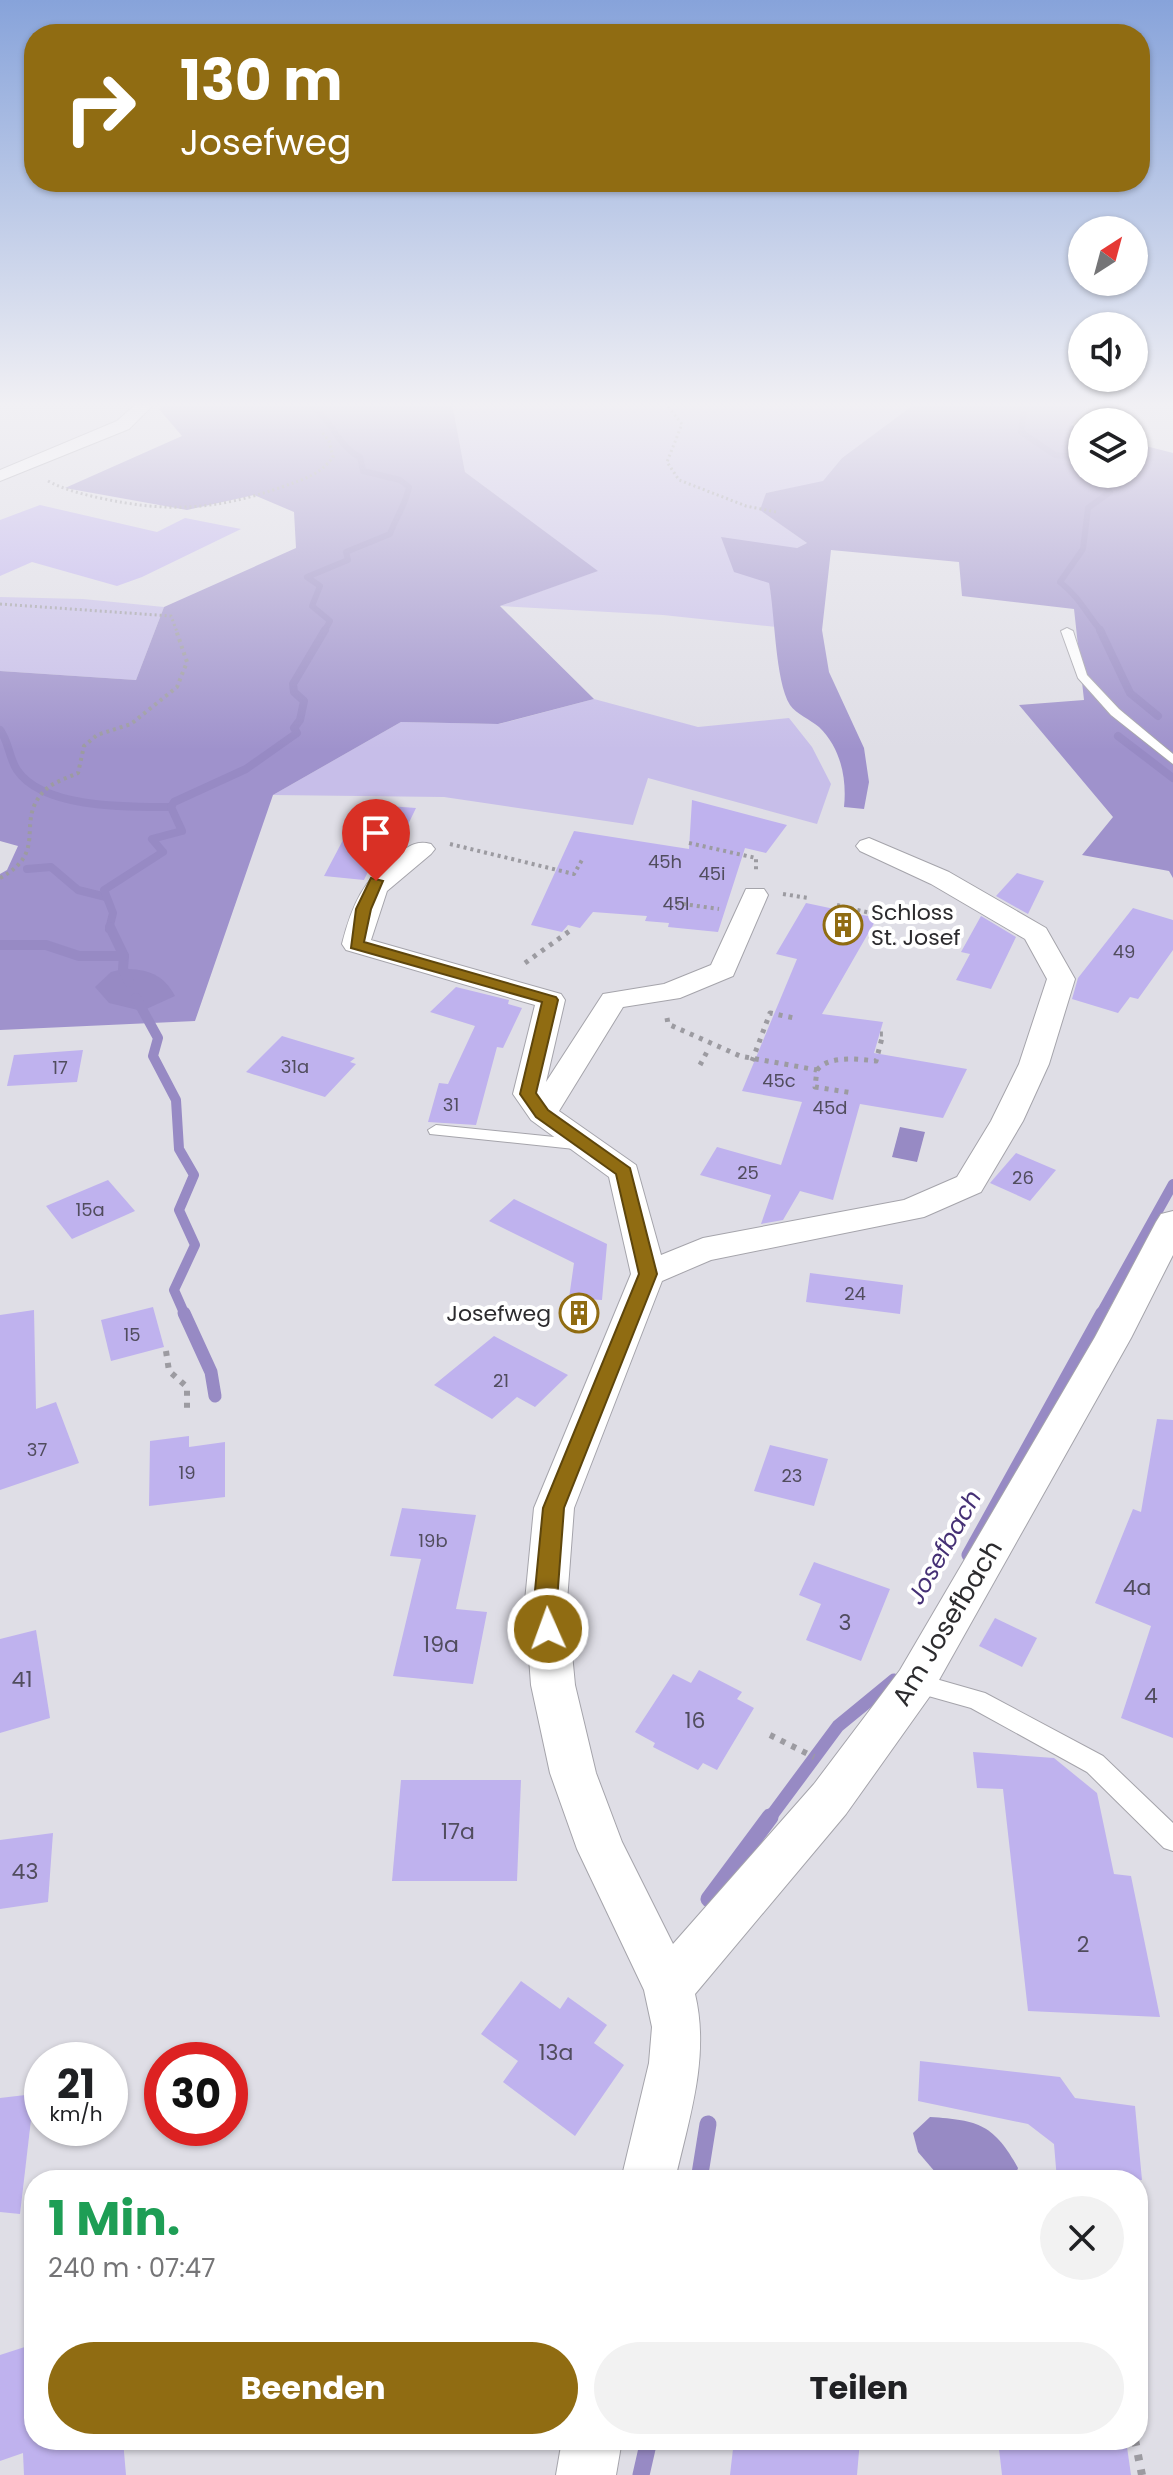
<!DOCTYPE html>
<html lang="de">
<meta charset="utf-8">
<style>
:root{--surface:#fff;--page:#f2f2f2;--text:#202124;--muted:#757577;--accent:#906c12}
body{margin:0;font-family:Poppins,sans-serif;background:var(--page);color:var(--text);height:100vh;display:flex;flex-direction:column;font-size:30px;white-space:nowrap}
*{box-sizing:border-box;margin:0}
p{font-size:26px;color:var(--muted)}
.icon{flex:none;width:44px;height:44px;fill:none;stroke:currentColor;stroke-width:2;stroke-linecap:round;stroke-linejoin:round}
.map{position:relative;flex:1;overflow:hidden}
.side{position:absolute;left:24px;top:2170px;width:1124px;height:280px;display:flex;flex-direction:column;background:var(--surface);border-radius:32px;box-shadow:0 2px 6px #0004}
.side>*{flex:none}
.hud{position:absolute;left:24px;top:24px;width:1126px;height:168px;border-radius:32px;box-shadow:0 2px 6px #0004;background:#906c12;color:#fff;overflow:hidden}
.needle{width:52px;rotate:36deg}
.fabs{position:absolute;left:1068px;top:216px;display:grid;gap:16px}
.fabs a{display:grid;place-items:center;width:80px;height:80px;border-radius:50%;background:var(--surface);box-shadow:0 2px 6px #0004;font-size:40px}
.speed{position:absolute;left:24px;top:2042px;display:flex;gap:16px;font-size:40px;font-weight:700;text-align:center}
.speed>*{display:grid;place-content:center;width:104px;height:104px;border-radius:50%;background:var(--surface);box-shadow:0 2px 6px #0004;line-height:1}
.speed small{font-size:20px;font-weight:400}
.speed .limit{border:12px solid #d22;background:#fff;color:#111}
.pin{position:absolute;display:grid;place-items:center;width:68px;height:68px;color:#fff;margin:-82px -34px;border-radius:50% 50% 50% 0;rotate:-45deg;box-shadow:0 0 8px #0007}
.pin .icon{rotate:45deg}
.me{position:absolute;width:88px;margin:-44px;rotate:358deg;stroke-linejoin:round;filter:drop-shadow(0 0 6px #0008)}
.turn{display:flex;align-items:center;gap:28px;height:168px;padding:0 24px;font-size:36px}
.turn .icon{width:104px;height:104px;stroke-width:2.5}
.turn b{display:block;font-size:56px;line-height:68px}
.round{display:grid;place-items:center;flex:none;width:84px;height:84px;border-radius:42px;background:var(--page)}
.overview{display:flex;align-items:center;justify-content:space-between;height:136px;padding:0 24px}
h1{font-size:48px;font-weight:700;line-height:60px;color:#1e9e55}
.primary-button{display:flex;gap:16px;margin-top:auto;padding:16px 24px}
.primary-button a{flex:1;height:92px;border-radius:48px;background:var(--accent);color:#fff;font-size:32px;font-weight:700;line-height:92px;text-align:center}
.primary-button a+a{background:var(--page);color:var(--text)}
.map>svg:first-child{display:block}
.green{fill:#c7bee9}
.forest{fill:#9f92cc}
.water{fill:#978ac4}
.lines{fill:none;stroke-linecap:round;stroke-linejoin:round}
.stream-far4{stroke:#978ac4;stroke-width:6}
.stream-far3{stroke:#978ac4;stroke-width:8}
.stream-far2{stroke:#978ac4;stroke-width:10}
.stream-far1{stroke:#978ac4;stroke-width:13}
.stream{stroke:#978ac4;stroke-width:17}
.building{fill:#bfb2ee}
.lane-casing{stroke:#a5a4ab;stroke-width:2}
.street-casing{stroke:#a5a4ab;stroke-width:2}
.path-far4{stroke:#9c9ba1;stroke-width:3;stroke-dasharray:2 3;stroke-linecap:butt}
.path-far3{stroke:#9c9ba1;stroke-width:4;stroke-dasharray:3 4;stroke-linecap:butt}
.path-far2{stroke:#9c9ba1;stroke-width:5;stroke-dasharray:4 6;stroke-linecap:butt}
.path-far1{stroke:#9c9ba1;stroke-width:6;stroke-dasharray:5 7;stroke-linecap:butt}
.path{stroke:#9c9ba1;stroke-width:8;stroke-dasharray:6 9;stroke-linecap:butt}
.lane{fill:#fff;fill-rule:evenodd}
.street{fill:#fff;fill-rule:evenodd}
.route{fill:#906c12;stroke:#5e460c;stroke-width:2}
.labels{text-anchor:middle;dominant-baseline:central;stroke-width:8;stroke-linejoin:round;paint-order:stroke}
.number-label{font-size:18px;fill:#514d5e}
.poi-label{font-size:22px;fill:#2c2b2e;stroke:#fff;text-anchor:start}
.near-number-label{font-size:22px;fill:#514d5e}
.water-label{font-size:24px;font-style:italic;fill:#453075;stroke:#fff}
.near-street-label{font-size:26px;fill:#2c2b2e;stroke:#fff}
</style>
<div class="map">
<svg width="1173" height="2475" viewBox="0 0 1173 2475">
<rect width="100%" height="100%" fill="#dfdee6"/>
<g class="green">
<path d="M452,403H916L842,458L823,482L766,493L761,510L807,543L797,548L769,582L777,627L663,615L500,606L597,571L465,472Z"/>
<path d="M0,597L83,599L164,607L136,680L0,671Z"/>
<path d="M594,699L698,727L789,718L812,747L831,784L817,824L648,778L633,825L444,797L273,795L401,722L499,724Z"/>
</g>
<g class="forest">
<path d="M165,403H452L465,472L598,571L500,606L594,699L498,724L401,722L273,795L195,1021L0,1030V874L7,870L18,846L0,841V671L136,680L164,607L296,548L294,512L254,495L187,510L65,488L182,436L159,409Z"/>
<path d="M916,403H1091L1071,425L1082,429V474H1134V443L1173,453V878L1169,871L1082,855L1113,817L1019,705L1084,700L1074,609L962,596L959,562L831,550L822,630L829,672L864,748L869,782L864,809L844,807C847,779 841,748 819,727C811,720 796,714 790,705C775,681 775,613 769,583L734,572L721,537L797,548L807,543L760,510L766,493L823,481L842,458Z"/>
</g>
<g class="water">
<path d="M123,969C148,969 163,974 175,996L142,1011L109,1003L95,987L111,972Z"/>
<path d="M900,1127L925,1132L917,1162L892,1157Z"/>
<path d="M930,2117C979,2120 994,2125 1018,2168L1014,2180H942L918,2152L913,2133Z"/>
</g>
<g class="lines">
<g class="stream-far4">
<path d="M305,403C331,413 334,444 360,457L363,471L400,480L409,487C406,504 396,517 390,534L346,552L348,560L307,577L320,586L312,606L330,621L324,632"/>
<path d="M1014,403L1024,410L1021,432L1055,455L1082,458"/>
<path d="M1089,474L1105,483L1110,492L1088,508L1083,549L1060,582C1081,599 1085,612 1102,632"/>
</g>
<g class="stream-far3">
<path d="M1100,630L1130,693L1158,716"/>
<path d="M0,730C9,742 9,758 17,770C43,809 129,807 171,807"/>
<path d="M1118,736L1173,778"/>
<path d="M27,869L51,867L78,890L106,897"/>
<path d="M109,929L113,913L104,890L163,852L152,839L182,831L171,807L174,802L246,769L297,733L294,728L300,720L304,701L294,692L293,684L325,630"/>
</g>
<g class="stream-far2">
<path d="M110,927L124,956L123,969L129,982"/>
<path d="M0,945H46L79,956H124"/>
<path d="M136,998L158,1038L153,1056L176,1100L179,1149L194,1175L179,1210L195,1245L174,1290L185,1315"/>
<path d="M1100,1315L1173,1184"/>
</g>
<g class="stream-far1">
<path d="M184,1313L211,1372L215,1396"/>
<path d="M968,1555L1102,1313"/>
<path d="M769,1819L838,1726L894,1680"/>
</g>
<g class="stream">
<path d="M709,1899L770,1817"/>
<path d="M699,2180L708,2124"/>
<path d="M641,2475L649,2440"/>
</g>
</g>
<g class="building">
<path d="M40,505L157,532L185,518L241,529L142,577L117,586L32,562L0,576V520Z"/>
<path d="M692,800L787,825L766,853L745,848L718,932L668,927L669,923L645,921L647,916L593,912L580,928L568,925L562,932L531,925L574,831L689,849Z"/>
<path d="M362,804L416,808L402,837L386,835L364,880L324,876Z"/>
<path d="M1017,873L1044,881L1028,914L996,896Z"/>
<path d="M806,903L877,918L822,1014L883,1022L874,1053L967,1069L943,1118L860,1104L833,1200L800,1191L783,1220L761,1224L771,1195L700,1175L717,1147L781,1165L802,1102L742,1091L797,959L776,954Z"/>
<path d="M1133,908L1173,920V950L1138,999L1130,997L1118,1013L1072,999L1078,978Z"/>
<path d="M981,916L1016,937L991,989L956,980L970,954L961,952Z"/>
<path d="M456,987L509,1000L508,1004L522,1008L503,1048L497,1047L476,1125L428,1122L439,1083L448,1084L475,1026L430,1012Z"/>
<path d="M282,1036L355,1058L350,1062L356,1064L325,1097L246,1072Z"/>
<path d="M83,1050L77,1082L7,1086L14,1055Z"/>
<path d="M1016,1153L1056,1170L1030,1201L990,1183Z"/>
<path d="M108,1180L135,1211L72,1239L46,1206Z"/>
<path d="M514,1199L607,1244L602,1300L569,1298L574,1263L489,1221Z"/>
<path d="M810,1273L903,1285L900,1314L806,1302Z"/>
<path d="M153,1307L164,1347L111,1361L101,1320Z"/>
<path d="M34,1310L36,1409L56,1402L79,1463L0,1490V1315Z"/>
<path d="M494,1336L568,1375L535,1407L517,1397L492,1419L434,1385Z"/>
<path d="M1157,1419L1173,1420V1738L1121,1718L1151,1626L1095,1603L1133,1509L1141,1512Z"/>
<path d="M189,1436V1447L225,1442V1497L149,1506L150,1441Z"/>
<path d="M770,1445L828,1459L814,1506L754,1491Z"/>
<path d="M402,1508L476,1515L456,1609L487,1612L473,1684L393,1676L421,1559L390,1556Z"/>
<path d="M814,1562L890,1589L861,1661L806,1640L821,1604L799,1595Z"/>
<path d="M995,1618L1037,1638L1022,1667L979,1646Z"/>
<path d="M36,1630L50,1718L0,1733V1639Z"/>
<path d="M699,1670L742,1692L737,1699L754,1708L717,1770L703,1763L698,1770L653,1747L655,1743L635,1732L673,1674L691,1683Z"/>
<path d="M973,1752L1054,1758L1097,1793L1114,1874L1131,1876L1160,2017L1028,2011L1003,1789L977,1788Z"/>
<path d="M401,1780H521L517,1881H392Z"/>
<path d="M53,1833L48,1902L0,1909V1840Z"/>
<path d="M521,1981L560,2009L568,1997L607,2025L594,2043L624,2065L575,2136L503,2082L518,2061L481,2034Z"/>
<path d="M920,2061L1060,2077L1075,2098L1135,2106L1142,2180H1057L1054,2144L1028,2124L918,2101Z"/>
<path d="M34,2094L20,2214L0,2212V2098Z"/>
<path d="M34,2344V2440H123L126,2475H24L23,2453L0,2461V2355Z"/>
<path d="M734,2440H860L857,2475H730Z"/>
<path d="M998,2440H1126L1131,2475H1002Z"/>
</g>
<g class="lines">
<g class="lane-casing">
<g id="lane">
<path d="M1067,628L1073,631L1087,675L1119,709L1173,754V764L1111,715L1078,678L1061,631Z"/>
<path d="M436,1125L584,1140L592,1145L584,1150L430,1134L428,1130Z"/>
<path d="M915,1673L985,1693L1103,1756L1173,1823V1851L1164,1848L1087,1772L971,1708L907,1690L903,1683L907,1676Z"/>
</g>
</g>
<g class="street-casing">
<g id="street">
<path d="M137,403H155L129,429L0,481V470L117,421Z"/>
<path d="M869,838L949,872L1046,928L1075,979L1049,1064L1023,1121L981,1192L924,1217L711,1260L662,1281L574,1508L567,1601L575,1685L596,1773L622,1842L673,1944L814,1784L900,1670L1095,1337L1156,1222L1161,1214L1173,1211V1255L1131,1338L930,1696L846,1814L695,1994C710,2057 689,2118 675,2180H621L649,2063L652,2027L644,1990L577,1849L550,1773L531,1685L525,1601L534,1508L631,1274L609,1177L531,1120L513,1094L535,1005L346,950L342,944C352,905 363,879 397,855C409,846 416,840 431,844L435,849L431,854L387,891L371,940L561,994L565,1000L546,1082L603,994L664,984L711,965L746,889H764L768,895L733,976L680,998L623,1007L559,1111L636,1165L661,1255L703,1238L904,1200L957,1177L991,1121L1019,1064L1047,979L1025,939L931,884L860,851L856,846L860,841Z"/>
<path d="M562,2440H622L616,2475H556Z"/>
</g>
</g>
<g class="path-far4">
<path d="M665,403L682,424L667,462L679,480L746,506L776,512"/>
<path d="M48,481C65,490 82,494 100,498C168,513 216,510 282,487C303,479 319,476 333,457L329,441L321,431"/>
<path d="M0,604L171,616L177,632"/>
</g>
<g class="path-far3">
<path d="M689,843L756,858V870"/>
<path d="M450,844L574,874L582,860"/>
<path d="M0,878C50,851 14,823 44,791C53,782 67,778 78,773L84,746L97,735L131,724L177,687L187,662L176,630"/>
<path d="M783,894L808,898"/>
<path d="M676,903L719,909"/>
<path d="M837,905L891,918L932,907"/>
</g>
<g class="path-far2">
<path d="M525,963L571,930"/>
<path d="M667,1018L668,1024L740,1056L817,1070L815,1087L853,1093"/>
<path d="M752,1061L770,1013L794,1018L795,1015"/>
<path d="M700,1065L709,1048"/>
<path d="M817,1070C829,1055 858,1059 876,1061L883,1034H880"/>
</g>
<g class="path-far1">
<path d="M166,1351L169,1371L187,1387V1411"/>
<path d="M770,1735L814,1757"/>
</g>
<path class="path" d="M1135,2440L1142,2475"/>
<use href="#lane" class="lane"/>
<use href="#street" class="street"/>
</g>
<linearGradient id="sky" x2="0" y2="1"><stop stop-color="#87a3da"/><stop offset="0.54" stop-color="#f1f0f4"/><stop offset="1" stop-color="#f1f0f4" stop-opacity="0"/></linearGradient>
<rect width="1173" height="750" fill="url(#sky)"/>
<path class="route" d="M371,878L383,881L371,909L364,942L556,997L558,1000L536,1093L548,1110L630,1168L657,1274L564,1508L557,1601L559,1629L556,1636H540L534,1601L543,1508L639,1274L616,1174L536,1117L520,1094L542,1002L351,948L356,909Z"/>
<defs>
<g id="building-ring" transform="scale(2)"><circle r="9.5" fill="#fff" stroke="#906c12" stroke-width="1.5"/><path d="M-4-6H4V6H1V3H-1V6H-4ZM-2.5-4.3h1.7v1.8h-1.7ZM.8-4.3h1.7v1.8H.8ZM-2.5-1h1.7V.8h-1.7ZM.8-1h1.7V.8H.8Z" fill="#906c12"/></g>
</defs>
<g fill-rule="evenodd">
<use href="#building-ring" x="843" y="925"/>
<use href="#building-ring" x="579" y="1313"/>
</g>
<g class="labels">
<g class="number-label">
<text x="665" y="861">45h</text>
<text x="712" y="873">45i</text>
<text x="676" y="903">45l</text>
<text x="1124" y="951">49</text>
<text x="295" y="1066">31a</text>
<text x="60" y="1067">17</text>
<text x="779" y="1080">45c</text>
<text x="451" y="1104">31</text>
<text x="830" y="1107">45d</text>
<text x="748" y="1172">25</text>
<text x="1023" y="1177">26</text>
<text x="90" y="1209">15a</text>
<text x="855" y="1293">24</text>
<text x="132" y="1334">15</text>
<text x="501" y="1380">21</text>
<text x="37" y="1449">37</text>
<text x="187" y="1472">19</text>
<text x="792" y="1475">23</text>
<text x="433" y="1540">19b</text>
</g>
<g class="poi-label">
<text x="871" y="912">Schloss<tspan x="871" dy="25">St. Josef</tspan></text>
<text x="551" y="1313" text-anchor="end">Josefweg</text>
</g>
<g class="near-number-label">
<text x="1137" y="1587">4a</text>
<text x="845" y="1622">3</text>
<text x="441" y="1644">19a</text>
<text x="22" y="1679">41</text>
<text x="1151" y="1695">4</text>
<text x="695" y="1720">16</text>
<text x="458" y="1831">17a</text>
<text x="25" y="1871">43</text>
<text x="1083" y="1944">2</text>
<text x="556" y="2052">13a</text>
</g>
<g class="water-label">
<text transform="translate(944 1547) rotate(-61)">Josefbach</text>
</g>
<g class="near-street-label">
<text transform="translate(947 1623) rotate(-59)">Am Josefbach</text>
</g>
</g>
</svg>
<div class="fabs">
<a><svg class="needle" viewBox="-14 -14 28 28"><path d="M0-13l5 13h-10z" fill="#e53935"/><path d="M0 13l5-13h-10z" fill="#757577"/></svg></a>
<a><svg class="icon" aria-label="sound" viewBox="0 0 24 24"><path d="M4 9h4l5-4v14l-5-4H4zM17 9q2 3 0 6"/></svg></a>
<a><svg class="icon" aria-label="layers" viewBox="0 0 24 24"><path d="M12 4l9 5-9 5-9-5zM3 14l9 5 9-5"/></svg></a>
</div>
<div class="speed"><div>21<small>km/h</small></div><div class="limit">30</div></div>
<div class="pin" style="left:376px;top:881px;background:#d93025"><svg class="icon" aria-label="arrive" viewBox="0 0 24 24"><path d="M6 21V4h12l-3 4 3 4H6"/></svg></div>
<svg class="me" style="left:548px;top:1629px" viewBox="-20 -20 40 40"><circle r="17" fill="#906c12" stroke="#fff" stroke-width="3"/><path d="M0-11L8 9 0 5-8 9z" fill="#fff"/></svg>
<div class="hud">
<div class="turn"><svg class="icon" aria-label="right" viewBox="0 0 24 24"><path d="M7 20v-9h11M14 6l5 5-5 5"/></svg><div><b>130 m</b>Josefweg</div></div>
</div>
<section class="side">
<div class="overview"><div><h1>1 Min.</h1><p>240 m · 07:47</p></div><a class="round"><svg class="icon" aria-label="close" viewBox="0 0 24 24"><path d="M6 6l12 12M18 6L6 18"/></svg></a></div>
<div class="primary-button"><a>Beenden</a><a>Teilen</a></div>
</section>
</div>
